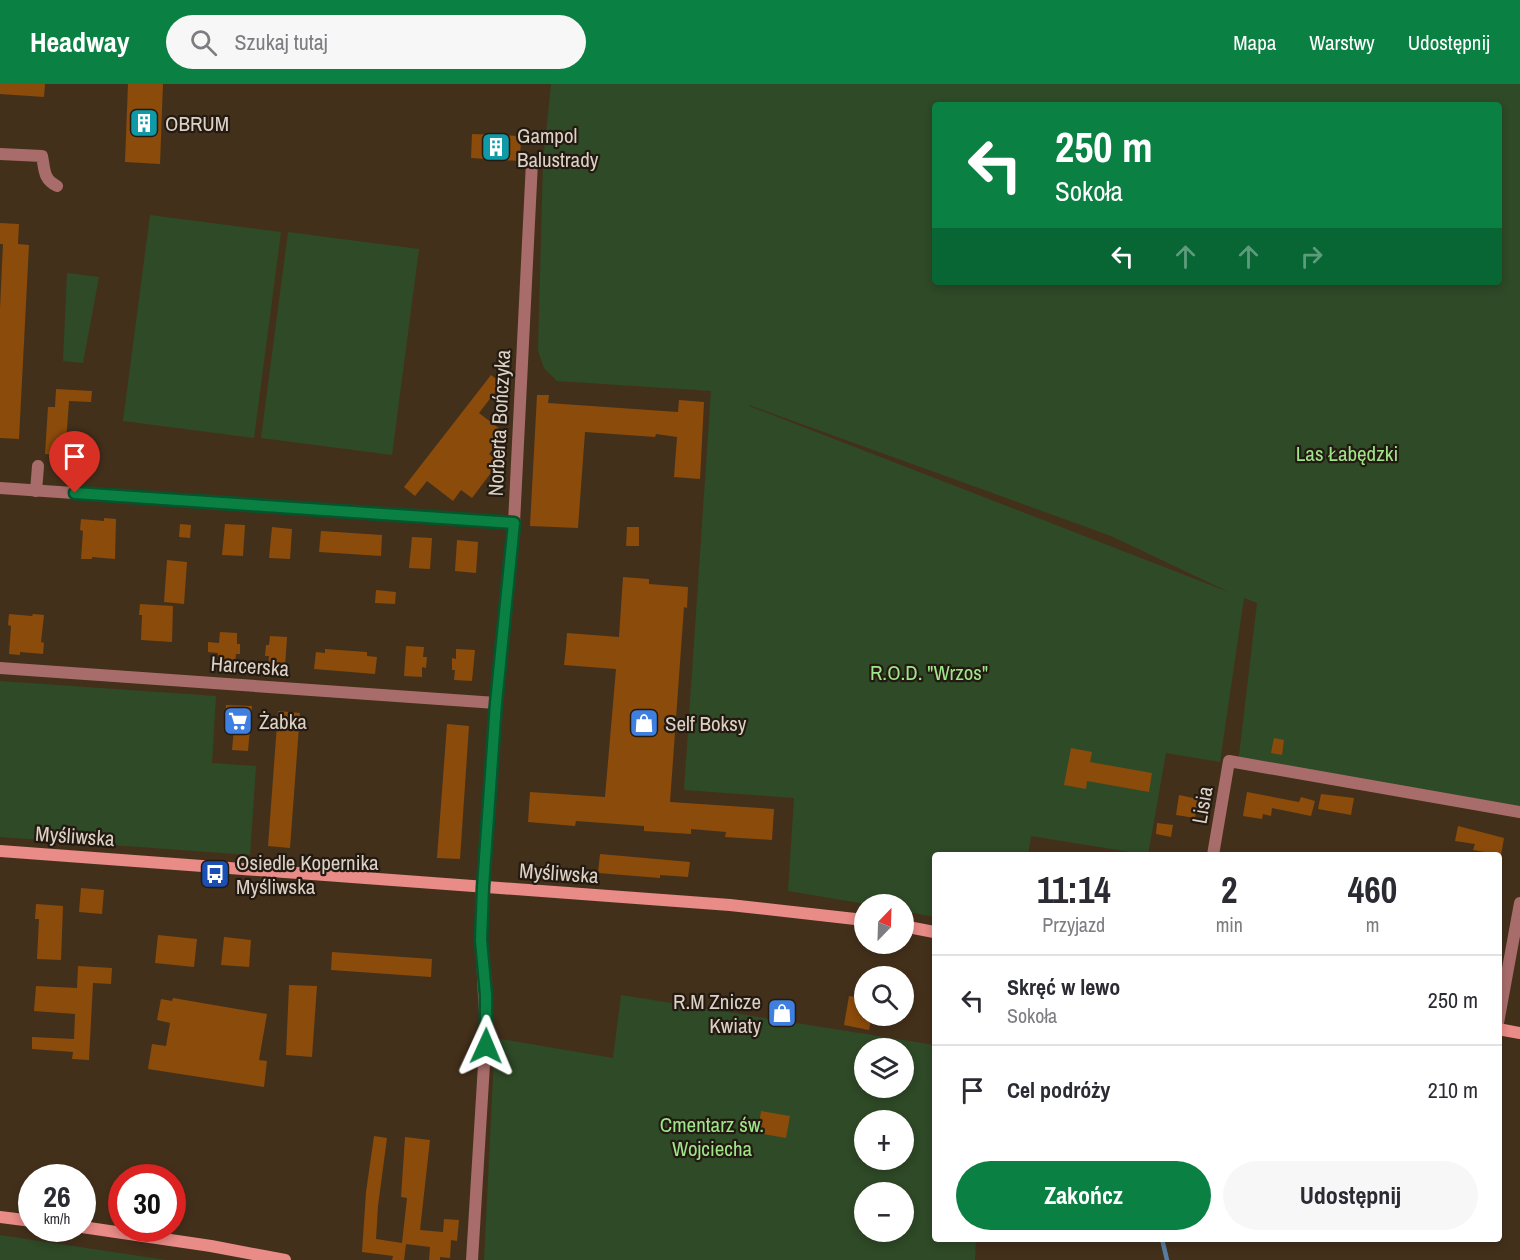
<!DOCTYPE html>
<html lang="pl">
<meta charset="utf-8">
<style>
:root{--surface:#fff;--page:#f7f7f7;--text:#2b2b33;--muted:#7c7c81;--line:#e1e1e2;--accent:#0b8043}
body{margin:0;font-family:"Archivo Narrow",sans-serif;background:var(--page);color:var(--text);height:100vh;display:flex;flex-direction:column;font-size:22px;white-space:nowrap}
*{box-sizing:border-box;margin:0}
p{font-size:20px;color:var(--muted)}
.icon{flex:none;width:33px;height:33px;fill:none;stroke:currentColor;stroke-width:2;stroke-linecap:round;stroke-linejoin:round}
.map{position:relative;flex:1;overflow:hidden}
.panel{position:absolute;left:932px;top:768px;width:570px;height:390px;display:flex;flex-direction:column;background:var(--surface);border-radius:6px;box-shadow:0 3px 9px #0003}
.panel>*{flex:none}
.hud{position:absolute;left:932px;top:18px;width:570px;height:183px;border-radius:6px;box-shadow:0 3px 9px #0003;background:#0b8043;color:#fff;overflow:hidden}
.needle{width:39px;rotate:23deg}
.tools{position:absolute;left:854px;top:810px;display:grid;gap:12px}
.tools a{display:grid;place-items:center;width:60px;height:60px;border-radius:50%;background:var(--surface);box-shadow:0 3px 9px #0003;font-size:30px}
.speed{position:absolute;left:18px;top:1080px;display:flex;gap:12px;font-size:30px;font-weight:700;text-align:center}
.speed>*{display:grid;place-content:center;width:78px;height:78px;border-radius:50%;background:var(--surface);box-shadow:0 3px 9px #0003;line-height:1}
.speed small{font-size:15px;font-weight:400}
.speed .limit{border:9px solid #d22;background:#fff;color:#111}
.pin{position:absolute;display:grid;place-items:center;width:51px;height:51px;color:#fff;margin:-62px -26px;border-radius:50% 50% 50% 0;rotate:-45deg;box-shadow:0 0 6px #0007}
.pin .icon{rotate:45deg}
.me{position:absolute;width:66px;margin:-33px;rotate:1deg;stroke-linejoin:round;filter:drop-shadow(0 0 4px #0008)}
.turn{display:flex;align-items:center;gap:21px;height:126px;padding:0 24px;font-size:27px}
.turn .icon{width:78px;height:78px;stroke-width:2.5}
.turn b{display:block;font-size:42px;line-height:51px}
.lanes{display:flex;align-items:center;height:57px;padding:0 24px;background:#0003;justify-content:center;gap:30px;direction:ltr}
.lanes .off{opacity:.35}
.eta{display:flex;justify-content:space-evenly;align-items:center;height:102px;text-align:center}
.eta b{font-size:36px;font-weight:700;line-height:42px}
.primary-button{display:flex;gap:12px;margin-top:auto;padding:12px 24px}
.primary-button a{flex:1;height:69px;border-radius:36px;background:var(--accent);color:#fff;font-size:24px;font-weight:700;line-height:69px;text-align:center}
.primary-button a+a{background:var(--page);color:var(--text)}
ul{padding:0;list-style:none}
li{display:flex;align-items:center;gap:18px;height:90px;padding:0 24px;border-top:2px solid var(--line)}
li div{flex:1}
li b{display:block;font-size:22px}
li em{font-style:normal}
header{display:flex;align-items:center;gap:36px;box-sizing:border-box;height:84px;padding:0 30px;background:var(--accent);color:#fff}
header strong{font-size:28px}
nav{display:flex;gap:33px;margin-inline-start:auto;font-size:21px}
.search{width:420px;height:54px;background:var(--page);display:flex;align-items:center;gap:15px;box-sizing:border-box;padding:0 21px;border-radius:33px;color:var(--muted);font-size:22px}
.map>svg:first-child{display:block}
.green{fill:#2f4a27;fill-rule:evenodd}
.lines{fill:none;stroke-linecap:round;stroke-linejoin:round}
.stream{stroke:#577da1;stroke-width:4.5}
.building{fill:#8b4b0b}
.street{stroke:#a86d6a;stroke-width:12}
.secondary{stroke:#e98b87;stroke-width:12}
.route-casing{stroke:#07532c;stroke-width:15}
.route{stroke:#0b8043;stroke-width:10}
.labels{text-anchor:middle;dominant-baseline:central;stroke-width:4.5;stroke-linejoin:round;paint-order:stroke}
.poi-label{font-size:21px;fill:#ddd0c4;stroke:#231a11;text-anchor:start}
.street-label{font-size:21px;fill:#ddd0c4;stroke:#231a11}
.park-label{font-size:21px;fill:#9fe68b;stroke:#231a11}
</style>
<header>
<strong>Headway</strong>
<div class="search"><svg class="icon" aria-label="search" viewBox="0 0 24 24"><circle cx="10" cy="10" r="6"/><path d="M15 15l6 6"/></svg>Szukaj tutaj</div>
<nav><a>Mapa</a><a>Warstwy</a><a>Udostępnij</a></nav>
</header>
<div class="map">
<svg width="1520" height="1176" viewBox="0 0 1520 1176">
<rect width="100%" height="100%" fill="#43301b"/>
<g class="green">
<path d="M551,0H1520V732L1238,680L1257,519L1244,514L1220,678L1166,669L1148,771L1031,752L1028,771H973L958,769L957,771H934V833L903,827V820H865L788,807L794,714L684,706L711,307L557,297L544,284L538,267L543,78ZM934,21H1498V198H934ZM749,321L1111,452L1231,509L749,322Z"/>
<path d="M150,131L281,148L254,354L123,337Z"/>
<path d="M288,148L419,165L392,371L261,354Z"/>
<path d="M67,189L99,193L83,279L63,277Z"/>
<path d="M0,597L216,612L212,679L256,682L250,771L0,753Z"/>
<path d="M621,911L934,961V1155H976L975,1176H484L495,954L613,974ZM864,964H903V1004H864ZM864,1036H903V1076H864ZM864,1108H903V1148H864Z"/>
<path d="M0,1151L166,1176H0Z"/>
</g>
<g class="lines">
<path class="stream" d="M1162,1155L1167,1176"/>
</g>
<g class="building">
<path d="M0,0H45L44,13L0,10Z"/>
<path d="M128,0H163L160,80L125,78Z"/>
<path d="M472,50L521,52L520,77L471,74Z"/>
<path d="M0,139L19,140L18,160L29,161L19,355L0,354V225L3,160H0Z"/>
<path d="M491,291L502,299L479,329L505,349L489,370L499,378L472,414L461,406L453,417L427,397L415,412L404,403Z"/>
<path d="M56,305L92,307L91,318L69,317L65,372L45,370L48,323H55Z"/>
<path d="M537,311H549L548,319L678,328L679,316L704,318L700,395L674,393L677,353L656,350L655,353L585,348L578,444L530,442Z"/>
<path d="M104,434L116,435L115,475L92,473V475H81L83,447L80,446L81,435L104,437Z"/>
<path d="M180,440L191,441L190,454L179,453Z"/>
<path d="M225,440L245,441L243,472L222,471Z"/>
<path d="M272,443L292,445L290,475L269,474Z"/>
<path d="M627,443H639V462H626Z"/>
<path d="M321,447L382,451L381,472L319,468Z"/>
<path d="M412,453L432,454L430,485L409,484Z"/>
<path d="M457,456L478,458L476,489L455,487Z"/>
<path d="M167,476L187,478L184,520L164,518Z"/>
<path d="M623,493L649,495V500L688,503L687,524L684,523L670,718L774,725L772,756L725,753L726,748L691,745V750L644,747V742L576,737L575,742L528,738L530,708L605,713L616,585L564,581L566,563L567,549L619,553Z"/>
<path d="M376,506L396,508L395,520L375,519Z"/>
<path d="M140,520L173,522L172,558L141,556L142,531H139Z"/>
<path d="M9,530L32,532L33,530L44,531L41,558L44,559L43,570L20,568V571L9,570L11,542L8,541Z"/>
<path d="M220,548L237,549V560H240V570H236L235,580L218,579V569L208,568V558L219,559Z"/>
<path d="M270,552L287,553L285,583L268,582L269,572H265L266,561H269Z"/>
<path d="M406,562L424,563L423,573H427L426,584L422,583V593L404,592Z"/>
<path d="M325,565L367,568V572L377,573L375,590L314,585L316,568L325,569Z"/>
<path d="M456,565L475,566L472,597L454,596L455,586H452V574L456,575Z"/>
<path d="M226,621L252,622L248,667L232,666L234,645L224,644Z"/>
<path d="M278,627L300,629L290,764L268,762Z"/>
<path d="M447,640L469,642L460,775L437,774Z"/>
<path d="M1274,654L1284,656L1282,671L1271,669Z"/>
<path d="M1071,664L1092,668L1090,678L1152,689L1149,708L1087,697L1086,705L1064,701Z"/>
<path d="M1247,708L1299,718L1301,713L1315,717L1311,732L1272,724L1271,732L1263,730L1262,735L1243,732Z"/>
<path d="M1321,710L1354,714L1351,731L1318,725Z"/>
<path d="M1179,711L1198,715L1195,734L1176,731Z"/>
<path d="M1157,739L1173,741L1171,753L1156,750Z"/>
<path d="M1458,742L1504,754L1501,771H1485V768L1473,766L1475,760L1455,757Z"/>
<path d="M600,770L690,778L688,793L660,791V794L598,789Z"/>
<path d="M81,804L104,806L102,830L79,828Z"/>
<path d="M36,820L63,822L61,876L37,875L39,835H35Z"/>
<path d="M158,851L197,855L194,883L155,879Z"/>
<path d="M224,853L251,856L249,883L221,881Z"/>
<path d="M332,868L432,875L431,893L331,886Z"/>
<path d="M78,882L112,884L111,900L93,899L89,976L72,975L73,968L32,965V953L74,955L75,930L34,927L36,902L77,904Z"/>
<path d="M289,901L317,902L312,973L286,971Z"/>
<path d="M849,912L864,914V932H872L869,946L844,941Z"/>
<path d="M173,914L267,930L259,976L267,977L264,1003L148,985L152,960L166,962L170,939L157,936L161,915L172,917Z"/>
<path d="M761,1027L790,1032L786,1054L758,1049Z"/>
<path d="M374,1052L387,1054L378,1122L376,1155L402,1159L407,1114L401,1113L405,1053L430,1056L420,1146L443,1148L444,1135L459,1136L457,1157L451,1156L450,1174L440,1173V1176H429L430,1163L406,1160L404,1176H392L393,1172L362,1168L366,1108Z"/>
</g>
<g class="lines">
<g class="street">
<path d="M0,70L42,72C45,86 43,95 57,102"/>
<path d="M0,404L514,439"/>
<path d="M36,407L38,382"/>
<path d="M0,584L496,619"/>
<path d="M1213,771L1229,677L1520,728"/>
<path d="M1498,939L1520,819"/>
<path d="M472,1176L486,948L481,857L483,803L499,587L514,439L532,78"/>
</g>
<g class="secondary">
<path d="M0,767L730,821L864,836"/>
<path d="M903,842L934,848"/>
<path d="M1498,945L1520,949"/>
<path d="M0,1133L32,1137"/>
<path d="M82,1143L211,1162L285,1176"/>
</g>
</g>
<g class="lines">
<g class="route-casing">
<path id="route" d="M75,409L514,439L496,619L483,803L481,856L486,911V962"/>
</g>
<use href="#route" class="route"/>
</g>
<defs>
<g id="building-square" transform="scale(1.5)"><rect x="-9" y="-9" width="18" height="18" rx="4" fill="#0f9aa8" stroke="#231a11"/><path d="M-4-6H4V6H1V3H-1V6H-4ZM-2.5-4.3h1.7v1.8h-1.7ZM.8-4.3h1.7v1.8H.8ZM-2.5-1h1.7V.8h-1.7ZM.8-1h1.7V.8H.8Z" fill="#fff"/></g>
<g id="supermarket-square" transform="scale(1.5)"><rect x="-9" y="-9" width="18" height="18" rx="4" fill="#3f7fe0" stroke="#231a11"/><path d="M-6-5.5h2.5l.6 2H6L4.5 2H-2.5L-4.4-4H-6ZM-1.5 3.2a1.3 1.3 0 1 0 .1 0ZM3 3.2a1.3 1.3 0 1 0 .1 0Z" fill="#fff"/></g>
<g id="shop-square" transform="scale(1.5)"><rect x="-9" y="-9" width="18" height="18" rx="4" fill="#3f7fe0" stroke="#231a11"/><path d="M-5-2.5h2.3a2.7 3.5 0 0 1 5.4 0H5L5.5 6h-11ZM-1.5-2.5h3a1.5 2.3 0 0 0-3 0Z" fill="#fff"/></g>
<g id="bus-square" transform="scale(1.5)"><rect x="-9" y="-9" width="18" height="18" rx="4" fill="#1a4fb4" stroke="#231a11"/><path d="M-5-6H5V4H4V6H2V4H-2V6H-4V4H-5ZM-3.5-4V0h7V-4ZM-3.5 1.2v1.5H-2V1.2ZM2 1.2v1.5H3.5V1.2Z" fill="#fff"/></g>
</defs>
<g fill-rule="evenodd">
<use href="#building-square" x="144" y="39"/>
<use href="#building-square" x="496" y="63"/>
<use href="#supermarket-square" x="238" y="637"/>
<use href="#shop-square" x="644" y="639"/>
<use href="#bus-square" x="215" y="790"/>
<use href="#shop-square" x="782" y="929"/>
</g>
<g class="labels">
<g class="poi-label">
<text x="165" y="39">OBRUM</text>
<text x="517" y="51">Gampol<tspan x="517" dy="24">Balustrady</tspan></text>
<text x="259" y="637">Żabka</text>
<text x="665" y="639">Self Boksy</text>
<text x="236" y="778">Osiedle Kopernika<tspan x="236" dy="24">Myśliwska</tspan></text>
<text x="761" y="917" text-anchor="end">R.M Znicze<tspan x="761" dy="24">Kwiaty</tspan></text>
</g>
<g class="street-label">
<text transform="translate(499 339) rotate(-87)">Norberta Bończyka</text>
<text transform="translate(250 582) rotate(4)">Harcerska</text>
<text transform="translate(1202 721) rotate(-80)">Lisia</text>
<text transform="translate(75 752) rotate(4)">Myśliwska</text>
<text transform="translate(559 789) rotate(4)">Myśliwska</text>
</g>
<g class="park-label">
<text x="1347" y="369">Las Łabędzki</text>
<text x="929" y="588">R.O.D. "Wrzos"</text>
<text x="712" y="1040">Cmentarz św.<tspan x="712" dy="24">Wojciecha</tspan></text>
</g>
</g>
</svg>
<div class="tools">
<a><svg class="needle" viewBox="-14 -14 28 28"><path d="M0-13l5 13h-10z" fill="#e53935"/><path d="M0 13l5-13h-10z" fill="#7c7c81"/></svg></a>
<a><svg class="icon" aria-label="search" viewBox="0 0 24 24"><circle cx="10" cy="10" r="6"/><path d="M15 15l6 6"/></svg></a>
<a><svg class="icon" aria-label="layers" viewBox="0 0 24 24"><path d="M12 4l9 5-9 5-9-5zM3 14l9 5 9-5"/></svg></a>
<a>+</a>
<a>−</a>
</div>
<div class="speed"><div>26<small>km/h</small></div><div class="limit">30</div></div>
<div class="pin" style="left:75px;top:409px;background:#d93025"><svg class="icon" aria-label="arrive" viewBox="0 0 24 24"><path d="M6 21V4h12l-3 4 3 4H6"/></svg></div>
<svg class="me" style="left:486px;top:962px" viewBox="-20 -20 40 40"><path d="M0-17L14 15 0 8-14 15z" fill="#0b8043" stroke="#fff" stroke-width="4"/></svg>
<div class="hud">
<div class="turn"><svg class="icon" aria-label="left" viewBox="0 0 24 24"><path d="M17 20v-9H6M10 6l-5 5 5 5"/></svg><div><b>250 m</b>Sokoła</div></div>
<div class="lanes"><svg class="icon" aria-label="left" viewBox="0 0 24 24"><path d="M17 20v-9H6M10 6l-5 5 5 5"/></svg><svg class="icon off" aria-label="ahead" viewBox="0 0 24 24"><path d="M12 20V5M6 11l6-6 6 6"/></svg><svg class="icon off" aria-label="ahead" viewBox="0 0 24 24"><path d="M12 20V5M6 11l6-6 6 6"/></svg><svg class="icon off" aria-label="right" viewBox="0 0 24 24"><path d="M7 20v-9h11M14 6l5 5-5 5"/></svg></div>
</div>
<section class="panel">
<div class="eta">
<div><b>11:14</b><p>Przyjazd</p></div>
<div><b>2</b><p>min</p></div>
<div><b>460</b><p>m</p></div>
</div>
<ul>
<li><svg class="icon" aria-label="left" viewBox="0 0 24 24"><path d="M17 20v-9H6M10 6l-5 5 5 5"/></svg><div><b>Skręć w lewo</b><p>Sokoła</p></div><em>250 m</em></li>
<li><svg class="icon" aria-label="arrive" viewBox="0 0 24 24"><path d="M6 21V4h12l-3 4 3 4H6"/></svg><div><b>Cel podróży</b></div><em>210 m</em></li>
</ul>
<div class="primary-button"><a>Zakończ</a><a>Udostępnij</a></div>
</section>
</div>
